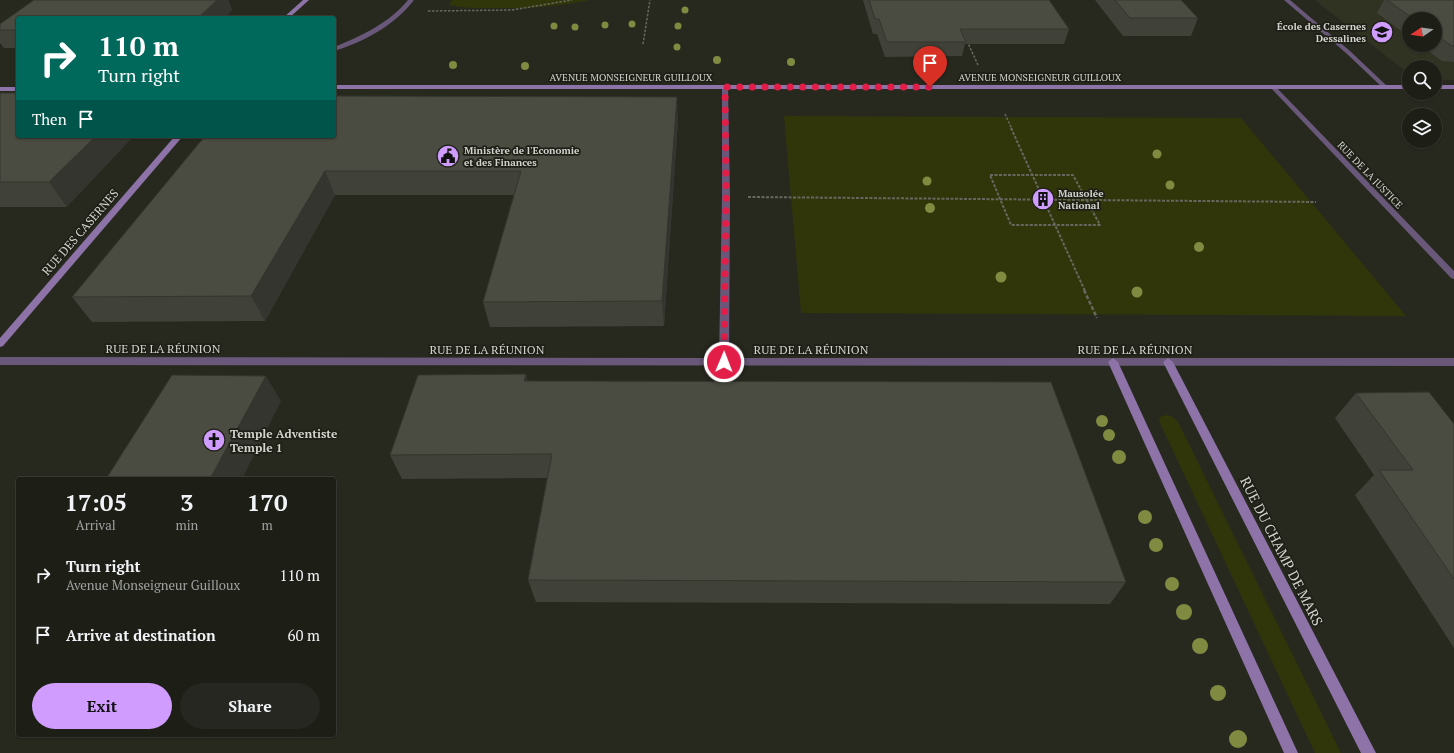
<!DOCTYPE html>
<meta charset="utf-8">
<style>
:root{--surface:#1d1f17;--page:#252720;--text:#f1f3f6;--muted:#a0a2a1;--line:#3b3d36;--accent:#d09dff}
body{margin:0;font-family:"PT Serif",serif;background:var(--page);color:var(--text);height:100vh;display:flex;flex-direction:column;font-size:15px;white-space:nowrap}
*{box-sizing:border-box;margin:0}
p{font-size:13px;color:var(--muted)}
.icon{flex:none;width:22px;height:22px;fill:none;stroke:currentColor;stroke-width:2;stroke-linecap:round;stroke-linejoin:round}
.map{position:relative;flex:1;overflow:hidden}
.drawer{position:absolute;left:16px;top:477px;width:320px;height:260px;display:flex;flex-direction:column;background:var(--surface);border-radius:4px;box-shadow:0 1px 3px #0004,0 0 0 1px var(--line)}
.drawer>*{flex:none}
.guide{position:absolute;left:16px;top:16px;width:320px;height:122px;border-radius:4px;box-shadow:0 1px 3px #0004,0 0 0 1px var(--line);background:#00695c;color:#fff;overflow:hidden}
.needle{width:26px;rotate:257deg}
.buttons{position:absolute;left:1402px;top:12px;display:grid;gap:8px}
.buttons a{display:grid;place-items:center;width:40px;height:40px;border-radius:50%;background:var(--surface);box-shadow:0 1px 3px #0004,0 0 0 1px var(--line);font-size:20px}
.pin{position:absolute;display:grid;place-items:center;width:34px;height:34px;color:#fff;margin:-41px -17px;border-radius:50% 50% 50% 0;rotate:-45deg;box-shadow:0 0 4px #0007}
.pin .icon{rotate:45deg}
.me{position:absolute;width:44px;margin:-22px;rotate:1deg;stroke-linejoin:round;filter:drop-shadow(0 0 3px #0008)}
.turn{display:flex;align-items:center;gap:14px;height:84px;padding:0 16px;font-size:18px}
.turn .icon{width:52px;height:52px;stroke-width:2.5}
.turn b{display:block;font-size:28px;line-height:34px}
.then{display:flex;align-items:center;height:38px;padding:0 16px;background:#0003;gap:8px;font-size:15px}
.eta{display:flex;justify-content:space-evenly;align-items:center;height:68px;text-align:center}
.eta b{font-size:24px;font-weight:800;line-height:28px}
.primary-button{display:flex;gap:8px;margin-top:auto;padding:8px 16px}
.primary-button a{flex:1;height:46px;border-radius:24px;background:var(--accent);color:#111;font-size:16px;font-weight:800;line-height:46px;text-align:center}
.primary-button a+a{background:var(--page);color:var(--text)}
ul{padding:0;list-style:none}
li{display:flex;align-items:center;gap:12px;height:60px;padding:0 16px}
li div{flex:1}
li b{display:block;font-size:15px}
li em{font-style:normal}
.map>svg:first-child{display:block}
.built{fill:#303322;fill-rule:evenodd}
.green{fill:#31360a}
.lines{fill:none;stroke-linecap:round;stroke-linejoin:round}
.path-far2{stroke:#66685f;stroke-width:1.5;stroke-dasharray:2.5 1.5;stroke-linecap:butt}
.path-far1{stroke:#66685f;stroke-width:2;stroke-dasharray:3 1.5;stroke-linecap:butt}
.path{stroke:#66685f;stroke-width:2.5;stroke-dasharray:4 2;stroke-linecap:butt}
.lane{fill:#695879;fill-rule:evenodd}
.street{fill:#695879;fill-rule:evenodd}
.secondary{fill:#8d73a7;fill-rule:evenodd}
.tree{fill:#808a40}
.wall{fill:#404138}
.shaded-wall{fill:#34352e}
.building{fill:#4a4c41;stroke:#34352e}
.route{stroke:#e11d48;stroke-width:7;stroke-dasharray:0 12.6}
.labels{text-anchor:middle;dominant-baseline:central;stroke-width:3.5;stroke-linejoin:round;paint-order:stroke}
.far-poi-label{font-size:10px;font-weight:bold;fill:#d2d3cd;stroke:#1e1f16;text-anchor:start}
.far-street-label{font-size:10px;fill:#d2d3cd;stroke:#1e1f16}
.street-label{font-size:12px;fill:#d2d3cd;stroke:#1e1f16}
.poi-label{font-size:12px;font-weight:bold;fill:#d2d3cd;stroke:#1e1f16;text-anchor:start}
.near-street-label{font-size:14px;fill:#d2d3cd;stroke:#1e1f16}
</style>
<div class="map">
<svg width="1454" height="753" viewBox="0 0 1454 753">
<rect width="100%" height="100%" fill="#27291f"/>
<path class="built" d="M1315,0H1454V80H1435V67H1409V74ZM1409,19H1435V45H1409Z"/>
<g class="green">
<path d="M452,0H591C560,6 530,9 498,8C481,8 465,9 449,5Z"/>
<path d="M784,116L1241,118L1406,316L801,313Z"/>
<path d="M1166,415L1173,417L1178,422L1341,753H1315L1159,421L1160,417Z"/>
</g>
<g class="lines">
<g class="path-far2">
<path d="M428,11L512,10L572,0"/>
<path d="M967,41L978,65"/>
<path d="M643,44L650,0"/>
<path d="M1005,114L1012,129"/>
</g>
<g class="path-far1">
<path d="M1011,128L1085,291"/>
<path d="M990,175H1073L1100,225H1011Z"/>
<path d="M748,197L1316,202"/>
</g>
<path class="path" d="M1084,290L1097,318"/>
<path class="lane" d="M408,0H414C395,25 364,42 334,51V47C362,36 389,23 408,0Z"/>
<g class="street">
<path d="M1284,0H1290L1350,51L1387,86V88H1383L1346,53Z"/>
<path d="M725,85L728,87L730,197L729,358H1454V366L0,365V357L719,358L722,197V87Z"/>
<path d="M1271,86H1275L1454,271V279L1451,278L1271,88Z"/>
</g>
<g class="secondary">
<path d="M303,0H309L289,18H283Z"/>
<rect x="334" y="85" width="1075" height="4"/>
<rect x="1435" y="85" width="19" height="4"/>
<rect x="0" y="87" width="18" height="4"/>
<path d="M175,136H183L3,346L0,347V338Z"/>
<path d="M1113,358L1118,362L1298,753H1284L1108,362Z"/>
<path d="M1168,358L1173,362L1376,753H1361L1163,362Z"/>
</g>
</g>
<g class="tree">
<circle cx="685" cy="10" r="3.5"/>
<circle cx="632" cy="24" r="3.5"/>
<circle cx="605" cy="25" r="3.5"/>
<circle cx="554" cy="26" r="3.5"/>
<circle cx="678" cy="26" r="3.5"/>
<circle cx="575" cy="27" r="3.5"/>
<circle cx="677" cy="47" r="3.5"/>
<circle cx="717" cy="60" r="4"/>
<circle cx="791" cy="62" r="4"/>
<circle cx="453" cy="65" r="4"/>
<circle cx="525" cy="66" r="4"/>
<circle cx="1157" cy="154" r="4.5"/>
<circle cx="927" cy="181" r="4.5"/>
<circle cx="1170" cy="185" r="4.5"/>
<circle cx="930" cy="208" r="5"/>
<circle cx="1199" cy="247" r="5"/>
<circle cx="1001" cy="277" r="5.5"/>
<circle cx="1137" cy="292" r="5.5"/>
<circle cx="1102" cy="421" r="6"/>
<circle cx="1109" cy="435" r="6"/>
<circle cx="1119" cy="457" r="7"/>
<circle cx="1145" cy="517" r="7"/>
<circle cx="1156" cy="545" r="7"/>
<circle cx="1172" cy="584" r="7"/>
<circle cx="1184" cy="612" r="8"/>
<circle cx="1200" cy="646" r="8"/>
<circle cx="1218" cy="693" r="8"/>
<circle cx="1238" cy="739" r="9"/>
</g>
<g class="wall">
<path d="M34,0H228L232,10L224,18H18V48H4L0,43V24Z"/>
<path d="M863,0H1049L1069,29L1064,44H965L962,56L885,57L877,34H873Z"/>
<path d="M1095,0H1181L1198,18L1191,36H1123Z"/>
<path d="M1384,0H1454V62L1442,61L1420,45H1435V19H1409V37L1377,13Z"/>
<path d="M0,93L67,207H0Z"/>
<path d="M678,120L664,326L490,327L483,302L514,195H335L265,321L92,322L72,297L205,136Z"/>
<path d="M527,381L1126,582L1110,604L536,602L528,580L547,478L402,479L390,455Z"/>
<path d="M1356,393L1454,424V648L1355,495L1374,475L1335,418Z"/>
</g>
<g class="shaded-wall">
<path d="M217,0H228L232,10L224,18H198Z"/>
<path d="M677,97L678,120L664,326L662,301Z"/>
<path d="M96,136H134L67,207L49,182Z"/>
<path d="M325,171L335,195L265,321L251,296Z"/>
<path d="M526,374L532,399L524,381Z"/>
<path d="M266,376L281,401L242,479H210Z"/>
</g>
<g class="building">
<path d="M34,0H217L198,18H18V30H0V24Z"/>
<path d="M869,0H1049L1069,29H960L966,42H887L879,19H875Z"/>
<path d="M1115,0H1181L1198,18H1130Z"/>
<path d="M1387,0H1454V46H1452L1435,34V19H1414Z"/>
<path d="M0,93H18V136H96L49,182H0Z"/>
<path d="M334,96L677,97L662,301L483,302L521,171H325L251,296L72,297L205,136H334Z"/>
<path d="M526,374L524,381L1051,382L1126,582L528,580L552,454L390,455L418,375Z"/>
<path d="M172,375L266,376L210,479H106Z"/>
<path d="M1429,392L1454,424V579L1379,470H1413L1356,393Z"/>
</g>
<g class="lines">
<path class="route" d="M724,362L726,197L725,87H930"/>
</g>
<defs>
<g id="school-disc" transform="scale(1.15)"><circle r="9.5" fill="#d09dff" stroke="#1e1f16"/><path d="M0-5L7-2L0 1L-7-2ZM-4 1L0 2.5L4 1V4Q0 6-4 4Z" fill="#111"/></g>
<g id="civic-disc" transform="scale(1.15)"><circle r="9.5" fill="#d09dff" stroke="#1e1f16"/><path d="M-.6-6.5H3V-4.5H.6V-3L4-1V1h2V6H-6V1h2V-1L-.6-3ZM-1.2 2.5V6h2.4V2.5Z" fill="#111"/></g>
<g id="building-disc" transform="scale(1.15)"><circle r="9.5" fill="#d09dff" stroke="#1e1f16"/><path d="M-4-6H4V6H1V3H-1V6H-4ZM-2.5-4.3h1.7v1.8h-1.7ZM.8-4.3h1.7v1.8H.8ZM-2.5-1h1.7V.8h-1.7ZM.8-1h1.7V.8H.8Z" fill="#111"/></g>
<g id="church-disc" transform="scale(1.15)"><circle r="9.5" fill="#d09dff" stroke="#1e1f16"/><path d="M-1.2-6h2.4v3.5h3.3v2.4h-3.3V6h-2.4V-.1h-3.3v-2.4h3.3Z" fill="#111"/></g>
</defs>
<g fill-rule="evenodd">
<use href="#school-disc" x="1382" y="32"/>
<use href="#civic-disc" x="448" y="156"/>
<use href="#building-disc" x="1043" y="199"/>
<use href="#church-disc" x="214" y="440"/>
</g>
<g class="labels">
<g class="far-poi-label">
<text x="1366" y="26" text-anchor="end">École des Casernes<tspan x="1366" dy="12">Dessalines</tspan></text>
<text x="464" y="150">Ministère de l'Economie<tspan x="464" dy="12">et des Finances</tspan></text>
<text x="1058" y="193">Mausolée<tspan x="1058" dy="12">National</tspan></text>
</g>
<g class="far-street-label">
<text x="631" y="77">AVENUE MONSEIGNEUR GUILLOUX</text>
<text x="1040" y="77">AVENUE MONSEIGNEUR GUILLOUX</text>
<text transform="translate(1370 175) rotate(46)">RUE DE LA JUSTICE</text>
</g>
<g class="street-label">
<text transform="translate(80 232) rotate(-49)">RUE DES CASERNES</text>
<text x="163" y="348">RUE DE LA RÉUNION</text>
<text x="487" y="349">RUE DE LA RÉUNION</text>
<text x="811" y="349">RUE DE LA RÉUNION</text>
<text x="1135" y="349">RUE DE LA RÉUNION</text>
</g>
<g class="poi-label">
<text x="230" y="433">Temple Adventiste<tspan x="230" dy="14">Temple 1</tspan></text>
</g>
<g class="near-street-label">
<text transform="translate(1282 551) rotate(63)">RUE DU CHAMP DE MARS</text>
</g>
</g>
</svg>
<div class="buttons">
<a><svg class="needle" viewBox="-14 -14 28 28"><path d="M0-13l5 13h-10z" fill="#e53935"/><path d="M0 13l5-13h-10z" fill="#a0a2a1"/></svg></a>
<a><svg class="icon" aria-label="search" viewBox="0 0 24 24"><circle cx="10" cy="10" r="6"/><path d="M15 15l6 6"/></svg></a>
<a><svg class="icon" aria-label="layers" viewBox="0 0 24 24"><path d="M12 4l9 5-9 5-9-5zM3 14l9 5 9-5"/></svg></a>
</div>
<div class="pin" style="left:930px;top:87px;background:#d93025"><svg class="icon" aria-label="arrive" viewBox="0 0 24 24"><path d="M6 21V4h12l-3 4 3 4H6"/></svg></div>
<svg class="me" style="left:724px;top:362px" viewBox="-20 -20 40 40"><circle r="17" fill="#e11d48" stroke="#fff" stroke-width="3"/><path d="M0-11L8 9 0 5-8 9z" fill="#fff"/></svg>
<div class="guide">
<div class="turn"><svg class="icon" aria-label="right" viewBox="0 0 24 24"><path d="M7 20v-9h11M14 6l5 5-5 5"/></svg><div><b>110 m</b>Turn right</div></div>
<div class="then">Then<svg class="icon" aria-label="arrive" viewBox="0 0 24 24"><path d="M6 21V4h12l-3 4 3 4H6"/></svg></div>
</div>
<section class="drawer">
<div class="eta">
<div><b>17:05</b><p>Arrival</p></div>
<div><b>3</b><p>min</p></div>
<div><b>170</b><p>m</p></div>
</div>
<ul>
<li><svg class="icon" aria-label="right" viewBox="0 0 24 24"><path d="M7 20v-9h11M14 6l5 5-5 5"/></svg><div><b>Turn right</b><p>Avenue Monseigneur Guilloux</p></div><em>110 m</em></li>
<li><svg class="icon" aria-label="arrive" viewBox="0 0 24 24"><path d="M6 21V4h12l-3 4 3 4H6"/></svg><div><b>Arrive at destination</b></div><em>60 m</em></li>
</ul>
<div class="primary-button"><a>Exit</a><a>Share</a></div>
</section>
</div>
